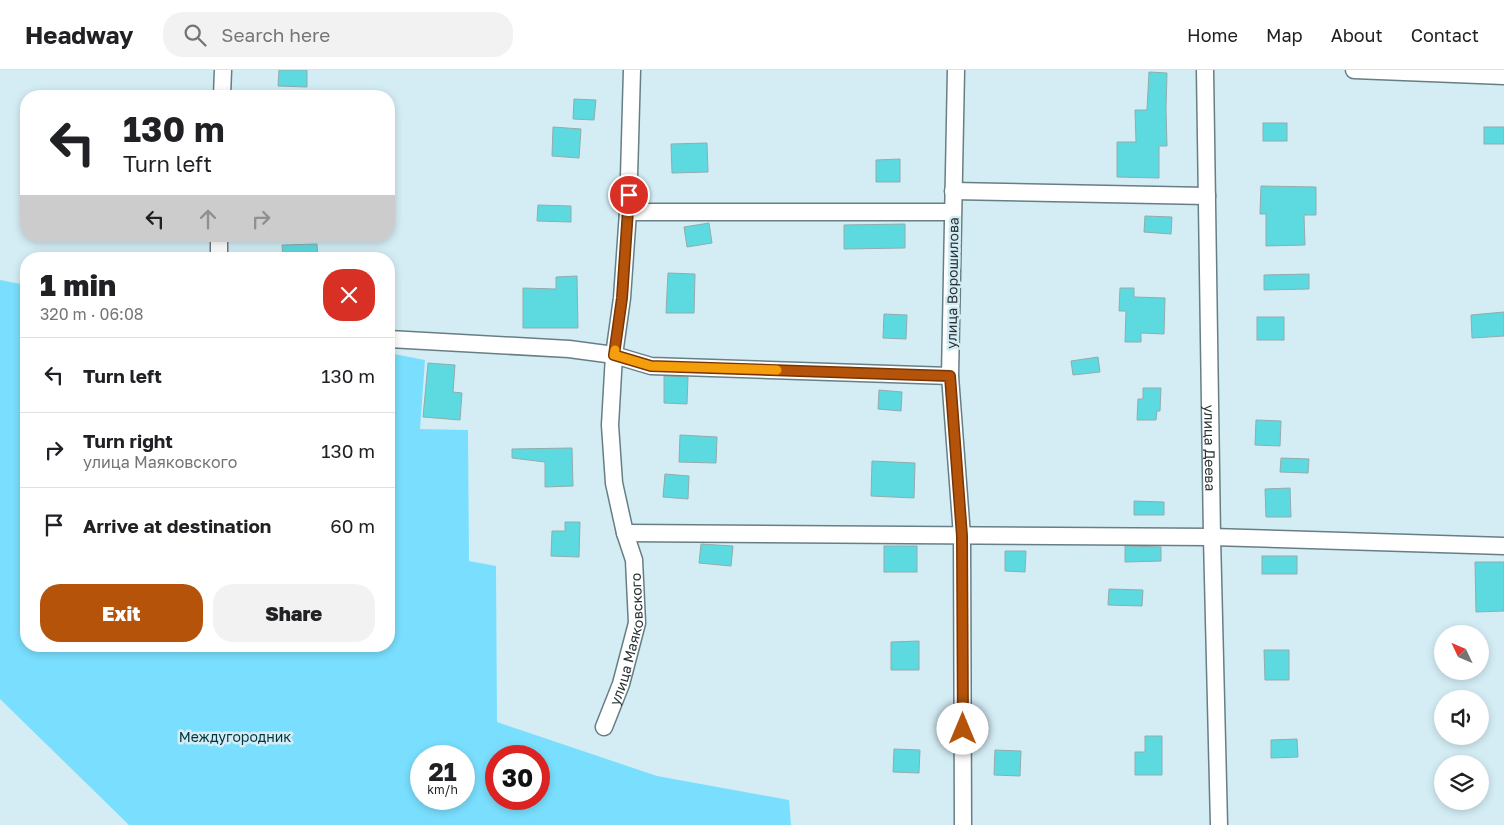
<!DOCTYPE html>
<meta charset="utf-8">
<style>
:root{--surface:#fff;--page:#f2f2f2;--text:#202124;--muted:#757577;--line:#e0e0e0;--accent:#b45309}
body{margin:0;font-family:"Golos Text",sans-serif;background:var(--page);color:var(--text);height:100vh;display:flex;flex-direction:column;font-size:19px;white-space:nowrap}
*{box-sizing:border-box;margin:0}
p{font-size:16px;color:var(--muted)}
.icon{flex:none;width:28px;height:28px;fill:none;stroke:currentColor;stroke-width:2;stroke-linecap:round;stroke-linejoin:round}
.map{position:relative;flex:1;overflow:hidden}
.side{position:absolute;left:20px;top:182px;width:375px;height:400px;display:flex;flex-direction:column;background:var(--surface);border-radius:20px;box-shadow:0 2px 8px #0003}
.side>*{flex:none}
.banner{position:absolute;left:20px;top:20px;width:375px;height:152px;border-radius:20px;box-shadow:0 2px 8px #0003;background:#fff;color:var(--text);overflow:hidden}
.needle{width:32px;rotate:314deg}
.controls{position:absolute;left:1434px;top:555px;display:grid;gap:10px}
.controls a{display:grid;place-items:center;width:55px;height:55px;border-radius:50%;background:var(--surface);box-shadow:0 2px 8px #0003;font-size:25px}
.speed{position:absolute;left:410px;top:675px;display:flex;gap:10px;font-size:25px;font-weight:700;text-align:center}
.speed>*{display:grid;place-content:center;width:65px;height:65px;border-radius:50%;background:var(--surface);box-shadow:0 2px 8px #0003;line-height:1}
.speed small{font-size:12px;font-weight:400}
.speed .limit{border:8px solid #d22;background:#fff;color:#111}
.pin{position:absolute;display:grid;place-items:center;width:42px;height:42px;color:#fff;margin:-21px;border:2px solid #fff;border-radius:50%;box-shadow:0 1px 5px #0007}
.me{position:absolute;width:55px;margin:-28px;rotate:0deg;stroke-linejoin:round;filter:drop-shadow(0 0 4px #0008)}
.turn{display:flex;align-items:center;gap:18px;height:105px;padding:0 20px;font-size:22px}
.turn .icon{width:65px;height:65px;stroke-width:2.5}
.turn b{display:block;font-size:35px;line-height:42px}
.lanes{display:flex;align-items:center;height:48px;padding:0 20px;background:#0003;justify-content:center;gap:25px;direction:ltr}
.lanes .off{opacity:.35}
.round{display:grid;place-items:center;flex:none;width:52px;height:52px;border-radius:20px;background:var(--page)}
.summary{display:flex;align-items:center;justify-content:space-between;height:85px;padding:0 20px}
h1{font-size:30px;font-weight:800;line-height:38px}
.cta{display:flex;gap:10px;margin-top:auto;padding:10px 20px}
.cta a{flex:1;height:58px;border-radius:20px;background:var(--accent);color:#fff;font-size:20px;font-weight:800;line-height:58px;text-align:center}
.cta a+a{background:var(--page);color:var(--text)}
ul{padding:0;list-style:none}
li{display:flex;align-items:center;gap:15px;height:75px;padding:0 20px;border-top:1px solid var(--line)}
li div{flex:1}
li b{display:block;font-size:19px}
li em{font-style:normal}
header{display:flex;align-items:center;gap:30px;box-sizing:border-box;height:70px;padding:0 25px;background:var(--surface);border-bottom:1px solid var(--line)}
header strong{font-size:24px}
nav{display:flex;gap:28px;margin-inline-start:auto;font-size:18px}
.search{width:350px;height:45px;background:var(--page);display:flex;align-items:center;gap:12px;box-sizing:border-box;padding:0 18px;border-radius:20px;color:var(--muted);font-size:19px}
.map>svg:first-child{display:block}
.green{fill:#7adffe;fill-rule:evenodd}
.building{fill:#5cdae0;stroke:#92acad}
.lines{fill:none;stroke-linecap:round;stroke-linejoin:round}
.street-casing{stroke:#677e85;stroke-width:19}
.street{stroke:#fff;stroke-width:16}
.route-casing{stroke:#753606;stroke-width:12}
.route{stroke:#b45309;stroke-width:9}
.slow{stroke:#f59e0b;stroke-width:9}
.labels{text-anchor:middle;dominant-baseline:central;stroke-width:5;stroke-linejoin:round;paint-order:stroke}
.street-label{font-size:14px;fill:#293235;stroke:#d4edf5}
.park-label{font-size:14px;fill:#003442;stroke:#d4edf5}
</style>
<header>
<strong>Headway</strong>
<div class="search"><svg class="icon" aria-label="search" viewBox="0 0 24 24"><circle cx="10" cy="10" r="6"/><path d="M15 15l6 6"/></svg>Search here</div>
<nav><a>Home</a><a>Map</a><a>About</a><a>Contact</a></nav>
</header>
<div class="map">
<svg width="1504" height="755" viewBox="0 0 1504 755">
<rect width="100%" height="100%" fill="#d4edf5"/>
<path class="green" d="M0,205V210L26,215V576H389V283L425,290L420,359L468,360L469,491L496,496L497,652L657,706L789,730L791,755H129L0,629ZM421,686H464V729H421ZM496,686H539V729H496Z"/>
<g class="building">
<path d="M279,0H307V17L278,16Z"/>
<path d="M1149,2L1167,3L1166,39L1167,76H1159V108L1117,107V72H1136L1135,40H1147Z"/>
<path d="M574,29L596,30L594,50L573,49Z"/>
<rect x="1263" y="53" width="24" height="18"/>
<path d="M553,57L581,59L579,88L552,86Z"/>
<rect x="1484" y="57" width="20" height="17"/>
<path d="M707,73L708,102L672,103L671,74Z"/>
<path d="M900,89V112H876V90Z"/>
<path d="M1261,116L1316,117V145H1304L1305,175L1266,176V144H1260Z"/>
<path d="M538,135L571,136V152L537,151Z"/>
<path d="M1145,146L1172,147L1171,164L1144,162Z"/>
<path d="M709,153L712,173L687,177L684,157Z"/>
<path d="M905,154V178L844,179V155Z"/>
<path d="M317,174L318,189H283L282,175Z"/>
<path d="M668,203L695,204L694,243H666Z"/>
<path d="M1309,204V219L1264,220V205Z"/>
<path d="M577,206L578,258H523V218L556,219V207Z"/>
<path d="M1120,218H1134V227L1165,228L1164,264L1141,263V272H1125L1126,241H1119Z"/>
<path d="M1504,242V266L1472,268L1471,245Z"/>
<path d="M884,244L907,245L906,269L883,268Z"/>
<rect x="1257" y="247" width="27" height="23"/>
<path d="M1098,287L1100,302L1073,305L1071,291Z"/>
<path d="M428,293L455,295L453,322L462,323L460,350L423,347Z"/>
<path d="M664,306L688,307L687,334L664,333Z"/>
<path d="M1143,318H1161L1160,341H1157L1156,350H1137L1138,329H1143Z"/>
<path d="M879,320L902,322L901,341L878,339Z"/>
<path d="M1256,350L1281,351L1280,376L1255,375Z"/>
<path d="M680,365L717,367L716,393L679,392Z"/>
<path d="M572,378L573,416L545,417V392L512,388V379Z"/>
<path d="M1281,388L1309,389L1308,403L1280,402Z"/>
<path d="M872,391L915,393L914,428L871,426Z"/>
<path d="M665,404L689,406L688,429L663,427Z"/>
<path d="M1290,418L1291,447H1266L1265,419Z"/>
<path d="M1134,431L1164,432V445H1134Z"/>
<path d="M565,452H580L579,487L551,486L552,461H565Z"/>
<path d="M701,474L733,476L731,496L699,493Z"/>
<rect x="884" y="476" width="33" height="26"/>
<path d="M1125,476L1161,477V491L1125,492Z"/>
<path d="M1005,481H1026L1025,502L1005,501Z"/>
<rect x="1262" y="486" width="35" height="18"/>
<path d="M1475,492H1504V541L1476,542Z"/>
<path d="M1109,519L1143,520L1142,536L1108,535Z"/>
<path d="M919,571V600H891V572Z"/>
<path d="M1264,580H1289V610H1265Z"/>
<path d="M1145,666H1162V705H1135V682H1145Z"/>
<path d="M1297,669L1298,687L1271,688V670Z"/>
<path d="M894,679L920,680L919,703L893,702Z"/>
<path d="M995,680L1021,681L1020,706L994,705Z"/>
</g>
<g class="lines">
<g class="street-casing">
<g id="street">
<path d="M956,0L950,306L962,466L963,755"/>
<path id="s1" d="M1205,0L1212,467L1219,755"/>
<path d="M1354,0L1504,6"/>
<path d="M222,26L223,0"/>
<path d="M953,121L1207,126"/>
<path d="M628,142H952"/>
<path d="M219,166V189"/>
<path d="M389,269L569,279L614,285L651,296L950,306"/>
<path d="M625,463L1212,467L1504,476"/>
<path id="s2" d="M604,657L621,614L637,553L634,490L625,463L614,413L610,355L614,285L622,228L628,142L632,0"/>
</g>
</g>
<use href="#street" class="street"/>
</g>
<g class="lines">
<g class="route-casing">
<path id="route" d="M629,125L622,228L614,285L651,296L950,306L962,466L963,659"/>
</g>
<use href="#route" class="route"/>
<path class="slow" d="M615,280L614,285L651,296L777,300"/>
</g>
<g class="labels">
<g class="street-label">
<text transform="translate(952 213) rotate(-89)">улица Ворошилова</text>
<text stroke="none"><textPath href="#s1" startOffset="378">улица Деева</textPath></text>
<text stroke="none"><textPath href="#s2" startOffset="92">улица Маяковского</textPath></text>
</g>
<g class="park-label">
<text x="235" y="666">Междугородник</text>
</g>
</g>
</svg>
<div class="controls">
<a><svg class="needle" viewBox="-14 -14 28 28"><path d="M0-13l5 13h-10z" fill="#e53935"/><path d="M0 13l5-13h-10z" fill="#757577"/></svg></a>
<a><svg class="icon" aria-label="sound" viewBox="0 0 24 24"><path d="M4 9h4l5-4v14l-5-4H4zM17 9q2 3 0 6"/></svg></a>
<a><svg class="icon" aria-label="layers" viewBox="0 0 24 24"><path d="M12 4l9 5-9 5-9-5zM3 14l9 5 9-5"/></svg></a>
</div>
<div class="speed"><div>21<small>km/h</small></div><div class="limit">30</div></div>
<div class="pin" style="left:629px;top:125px;background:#d93025"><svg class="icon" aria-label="arrive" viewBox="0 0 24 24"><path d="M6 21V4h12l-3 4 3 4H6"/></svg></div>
<svg class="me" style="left:963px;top:659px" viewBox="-20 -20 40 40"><circle r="19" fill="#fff"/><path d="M0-13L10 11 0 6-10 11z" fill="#b45309"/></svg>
<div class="banner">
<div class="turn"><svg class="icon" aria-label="left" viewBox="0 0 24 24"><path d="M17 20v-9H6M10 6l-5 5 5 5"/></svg><div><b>130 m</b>Turn left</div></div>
<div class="lanes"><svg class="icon" aria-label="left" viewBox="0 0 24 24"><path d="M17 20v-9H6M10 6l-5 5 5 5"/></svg><svg class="icon off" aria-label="ahead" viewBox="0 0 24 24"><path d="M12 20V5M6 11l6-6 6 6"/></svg><svg class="icon off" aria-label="right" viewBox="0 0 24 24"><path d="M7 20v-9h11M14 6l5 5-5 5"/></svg></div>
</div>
<section class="side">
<div class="summary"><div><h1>1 min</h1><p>320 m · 06:08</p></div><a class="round" style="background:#d93025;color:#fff"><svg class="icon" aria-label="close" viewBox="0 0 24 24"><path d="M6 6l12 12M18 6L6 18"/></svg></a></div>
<ul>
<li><svg class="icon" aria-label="left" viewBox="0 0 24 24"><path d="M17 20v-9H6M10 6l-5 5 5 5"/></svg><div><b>Turn left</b></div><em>130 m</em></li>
<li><svg class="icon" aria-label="right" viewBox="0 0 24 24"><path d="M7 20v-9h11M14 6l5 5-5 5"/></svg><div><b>Turn right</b><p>улица Маяковского</p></div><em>130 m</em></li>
<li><svg class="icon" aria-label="arrive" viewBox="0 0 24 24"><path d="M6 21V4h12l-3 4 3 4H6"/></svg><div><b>Arrive at destination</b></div><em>60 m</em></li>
</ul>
<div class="cta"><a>Exit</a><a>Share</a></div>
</section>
</div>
